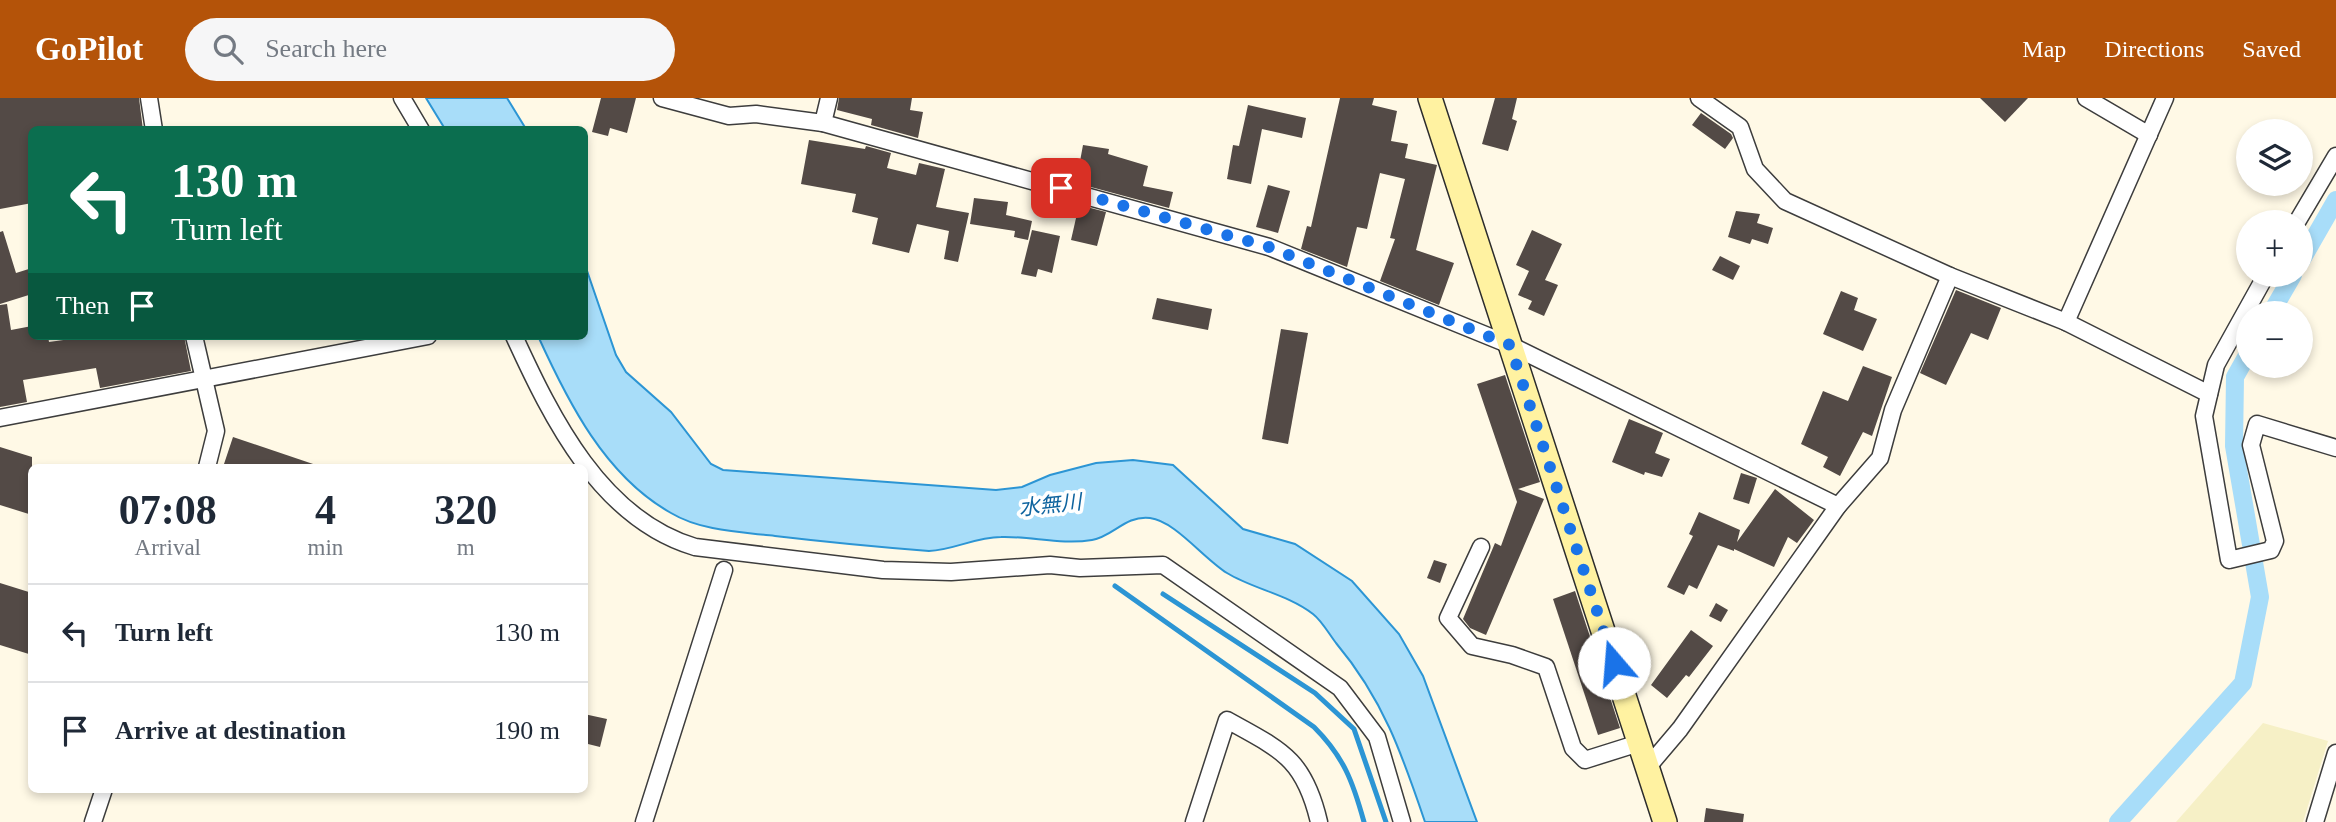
<!DOCTYPE html>
<meta charset="utf-8">
<style>
:root{--surface:#fff;--page:#f6f6f7;--text:#1f2937;--muted:#747a83;--line:#e0e1e3;--accent:#b45309}
body{margin:0;font-family:"Times New Roman","Noto Sans JP",serif;background:var(--page);color:var(--text);height:100vh;display:flex;flex-direction:column;font-size:26px;white-space:nowrap}
*{box-sizing:border-box;margin:0}
p{font-size:23px;color:var(--muted)}
.icon{flex:none;width:38px;height:38px;fill:none;stroke:currentColor;stroke-width:2;stroke-linecap:round;stroke-linejoin:round}
.map{position:relative;flex:1;overflow:hidden}
.side{position:absolute;left:28px;top:366px;width:560px;height:329px;display:flex;flex-direction:column;background:var(--surface);border-radius:10px;box-shadow:0 4px 10px #0003}
.side>*{flex:none}
.top-card{position:absolute;left:28px;top:28px;width:560px;height:214px;border-radius:10px;box-shadow:0 4px 10px #0003;background:#0b6e4f;color:#fff;overflow:hidden}
.controls{position:absolute;left:2236px;top:21px;display:grid;gap:14px}
.controls a{display:grid;place-items:center;width:77px;height:77px;border-radius:50%;background:var(--surface);box-shadow:0 4px 10px #0003;font-size:35px}
.pin{position:absolute;display:grid;place-items:center;width:60px;height:60px;color:#fff;margin:-30px;border-radius:14px;box-shadow:0 4px 10px #0006}
.me{position:absolute;width:77px;margin:-38px;rotate:342deg;stroke-linejoin:round;filter:drop-shadow(0 0 5px #0008)}
.turn{display:flex;align-items:center;gap:24px;height:147px;padding:0 28px;font-size:32px}
.turn .icon{width:91px;height:91px;stroke-width:2.5}
.turn b{display:block;font-size:49px;line-height:60px}
.then{display:flex;align-items:center;height:66px;padding:0 28px;background:#0003;gap:14px;font-size:26px}
.eta{display:flex;justify-content:space-evenly;align-items:center;height:119px;text-align:center}
.eta b{font-size:42px;font-weight:700;line-height:49px}
ul{padding:0;list-style:none}
li{display:flex;align-items:center;gap:21px;height:98px;padding:0 28px;border-top:2px solid var(--line)}
li div{flex:1}
li b{display:block;font-size:26px}
li em{font-style:normal}
header{display:flex;align-items:center;gap:42px;box-sizing:border-box;height:98px;padding:0 35px;background:var(--accent);color:#fff}
header strong{font-size:33px}
nav{display:flex;gap:38px;margin-inline-start:auto;font-size:24px}
.search{width:490px;height:63px;background:var(--page);display:flex;align-items:center;gap:18px;box-sizing:border-box;padding:0 24px;border-radius:38px;color:var(--muted);font-size:26px}
.map>svg:first-child{display:block}
.farmland{fill:#f6f0c6}
.water{fill:#a8ddf9;stroke:#2c95d4;stroke-width:2}
.lines{fill:none;stroke-linecap:round;stroke-linejoin:round}
.stream{stroke:#2c95d4;stroke-width:5}
.canal{stroke:#a8ddf9;stroke-width:18}
.building{fill:#534a46}
.street-casing{stroke:#3d3d3d;stroke-width:19}
.secondary-casing{stroke:#2c2c2c;stroke-width:26}
.street{stroke:#fff;stroke-width:16}
.secondary{stroke:#fff2a1;stroke-width:23}
.route{stroke:#1a73e8;stroke-width:12;stroke-dasharray:0 21.6}
.labels{text-anchor:middle;dominant-baseline:central;stroke-width:7;stroke-linejoin:round;paint-order:stroke}
.water-label{font-size:21px;font-style:italic;fill:#0f649f;stroke:#fff}
</style>
<header>
<strong>GoPilot</strong>
<div class="search"><svg class="icon" aria-label="search" viewBox="0 0 24 24"><circle cx="10" cy="10" r="6"/><path d="M15 15l6 6"/></svg>Search here</div>
<nav><a>Map</a><a>Directions</a><a>Saved</a></nav>
</header>
<div class="map">
<svg width="2336" height="724" viewBox="0 0 2336 724">
<rect width="100%" height="100%" fill="#fff9e6"/>
<path class="farmland" d="M2263,625L2328,643L2303,724H2176Z"/>
<g class="water">
<path d="M426,0H507L526,31H445Z"/>
<path d="M585,167L616,257L626,274L671,314L711,366L723,372L996,392L1022,389L1050,377L1096,365L1133,362L1173,367L1243,431L1295,446L1352,483L1399,536L1423,578L1477,724H1425C1402,656 1383,601 1336,545C1329,536 1322,523 1313,516C1287,496 1253,491 1227,475C1203,460 1175,423 1150,420C1125,417 1113,439 1092,442C1061,447 1031,438 1001,439C975,439 954,452 929,453C878,449 826,444 775,438C741,434 701,433 671,415C605,378 568,304 538,238H584Z"/>
</g>
<g class="lines">
<g class="stream">
<path d="M1115,488L1314,629C1344,659 1353,684 1364,724"/>
<path d="M1163,496L1315,595L1354,631L1386,724"/>
</g>
<g class="canal">
<path d="M2301,163L2336,102"/>
<path d="M2271,215L2293,177"/>
<path d="M2118,724L2243,585L2260,499L2234,348L2235,279L2249,254"/>
</g>
</g>
<g class="building">
<path d="M0,0H139L143,32H32V105L0,111Z"/>
<path d="M601,0H636L627,35L610,30L608,38L592,34Z"/>
<path d="M839,0H912L910,12L923,14L918,40L871,27L872,21L837,12Z"/>
<path d="M1340,0H1374L1372,7L1397,13L1391,43L1408,46L1405,60L1437,67L1416,152L1454,165L1439,207L1380,183L1395,141L1390,140L1405,81L1380,75L1367,131L1357,129L1347,169L1301,151L1307,128L1311,129Z"/>
<path d="M1495,0H1517L1512,21L1517,23L1508,53L1482,46Z"/>
<path d="M1980,0H2028L2005,24Z"/>
<path d="M1248,7L1306,20L1302,40L1262,31L1251,86L1227,81L1233,47L1239,48Z"/>
<path d="M1701,15L1731,36L1733,40L1725,51L1692,27Z"/>
<path d="M809,42L865,51L866,48L891,55L887,70L916,77L919,65L945,71L936,109L969,115L958,164L944,161L949,133L917,126L909,155L872,146L878,120L852,114L856,96L801,86Z"/>
<path d="M1083,47L1109,51L1108,56L1148,68L1143,88L1173,94L1169,110L1076,85Z"/>
<path d="M1268,87L1290,93L1278,135L1256,129Z"/>
<path d="M974,100L1008,104L1006,117L1032,123L1028,142L1014,139L1015,133L970,126Z"/>
<path d="M1079,107L1106,114L1097,148L1071,142Z"/>
<path d="M1736,113L1760,116L1757,125L1773,130L1768,146L1752,141L1750,146L1728,139Z"/>
<path d="M1032,132L1060,138L1052,175L1038,171L1036,179L1021,176Z"/>
<path d="M1532,132L1562,146L1545,182L1558,187L1544,218L1528,211L1532,203L1518,197L1529,173L1516,167Z"/>
<path d="M3,133L16,175L32,170V196L0,206V134Z"/>
<path d="M1720,158L1740,168L1733,182L1712,172Z"/>
<path d="M1956,192L2001,210L1988,242L1971,235L1946,287L1920,275Z"/>
<path d="M1841,193L1858,200L1854,212L1877,221L1863,253L1823,236Z"/>
<path d="M1157,200L1212,211L1208,232L1152,221Z"/>
<path d="M7,206L11,232L32,228V238H48L49,244L92,238H184L191,273L100,290L96,270L23,282L27,304L0,309V207Z"/>
<path d="M1281,231L1308,235L1288,346L1262,341Z"/>
<path d="M1863,268L1892,279L1872,338L1863,334L1840,378L1823,369L1828,359L1801,346L1823,293L1848,303Z"/>
<path d="M1505,277L1540,384L1518,391L1544,401L1486,537L1470,530L1463,521L1495,445L1501,448L1517,404L1477,286Z"/>
<path d="M1629,321L1663,335L1655,355L1670,361L1662,379L1645,374L1644,377L1612,364Z"/>
<path d="M233,339L316,367V369H223Z"/>
<path d="M0,349L32,359V417L0,407Z"/>
<path d="M1741,375L1757,380L1749,406L1733,401Z"/>
<path d="M1775,391L1814,422L1797,445L1788,439L1774,469L1734,451V453L1718,447L1697,491L1689,487L1684,497L1667,489L1693,438L1689,436L1699,414L1740,432L1737,444Z"/>
<path d="M1434,462L1447,466L1440,485L1427,480Z"/>
<path d="M0,485L32,495V557L0,547Z"/>
<path d="M1575,493L1620,630L1598,637L1553,501Z"/>
<path d="M1716,505L1728,512L1721,524L1709,518Z"/>
<path d="M1691,532L1713,548L1689,579L1686,577L1667,600L1651,587Z"/>
<path d="M584,616L607,621L600,649L584,645Z"/>
<path d="M1706,710L1744,716L1743,724H1704Z"/>
</g>
<g class="lines">
<g class="street-casing">
<g id="street">
<path d="M149,0L154,32"/>
<path d="M402,0L421,32"/>
<path d="M662,0L729,18L756,16L823,25L1269,149L1510,247L1838,408"/>
<path d="M1699,0L1740,29L1755,71L1785,103L1950,178L2066,224L2209,296"/>
<path d="M2086,0L2149,37"/>
<path d="M823,25L829,0"/>
<path d="M2297,124L2336,58"/>
<path d="M2266,177L2216,267L2204,318L2229,462L2271,452L2275,443L2251,347L2257,326L2336,350"/>
<path d="M2066,224L2165,0"/>
<path d="M194,238L216,333L207,369"/>
<path d="M514,238C552,321 601,421 695,449L883,472L951,474L1050,467L1080,470L1163,467L1340,590L1377,639L1402,724"/>
<path d="M0,320L428,238"/>
<path d="M1481,449L1448,520L1472,548L1512,557L1546,569L1573,650L1585,662L1639,645"/>
<path d="M1647,670L1680,631L1838,408L1880,360L1893,312L1950,178"/>
<path d="M93,724L104,691"/>
<path d="M644,724L724,472"/>
<path d="M1194,724L1227,622C1281,652 1304,660 1319,724"/>
<path d="M2315,724L2336,655"/>
</g>
</g>
<g class="secondary-casing">
<path id="secondary" d="M1430,0L1665,724"/>
</g>
<use href="#street" class="street"/>
<use href="#secondary" class="secondary"/>
</g>
<g class="lines">
<path class="route" d="M1061,90L1269,149L1510,247L1614,565"/>
</g>
<g class="labels">
<g class="water-label">
<text transform="translate(1050 407) rotate(-6)">水無川</text>
</g>
</g>
</svg>
<div class="controls">
<a><svg class="icon" aria-label="layers" viewBox="0 0 24 24"><path d="M12 4l9 5-9 5-9-5zM3 14l9 5 9-5"/></svg></a>
<a>+</a>
<a>−</a>
</div>
<div class="pin" style="left:1061px;top:90px;background:#d93025"><svg class="icon" aria-label="arrive" viewBox="0 0 24 24"><path d="M6 21V4h12l-3 4 3 4H6"/></svg></div>
<svg class="me" style="left:1614px;top:565px" viewBox="-20 -20 40 40"><circle r="19" fill="#fff"/><path d="M0-13L10 11 0 6-10 11z" fill="#1a73e8"/></svg>
<div class="top-card">
<div class="turn"><svg class="icon" aria-label="left" viewBox="0 0 24 24"><path d="M17 20v-9H6M10 6l-5 5 5 5"/></svg><div><b>130 m</b>Turn left</div></div>
<div class="then">Then<svg class="icon" aria-label="arrive" viewBox="0 0 24 24"><path d="M6 21V4h12l-3 4 3 4H6"/></svg></div>
</div>
<section class="side">
<div class="eta">
<div><b>07:08</b><p>Arrival</p></div>
<div><b>4</b><p>min</p></div>
<div><b>320</b><p>m</p></div>
</div>
<ul>
<li><svg class="icon" aria-label="left" viewBox="0 0 24 24"><path d="M17 20v-9H6M10 6l-5 5 5 5"/></svg><div><b>Turn left</b></div><em>130 m</em></li>
<li><svg class="icon" aria-label="arrive" viewBox="0 0 24 24"><path d="M6 21V4h12l-3 4 3 4H6"/></svg><div><b>Arrive at destination</b></div><em>190 m</em></li>
</ul>
</section>
</div>
